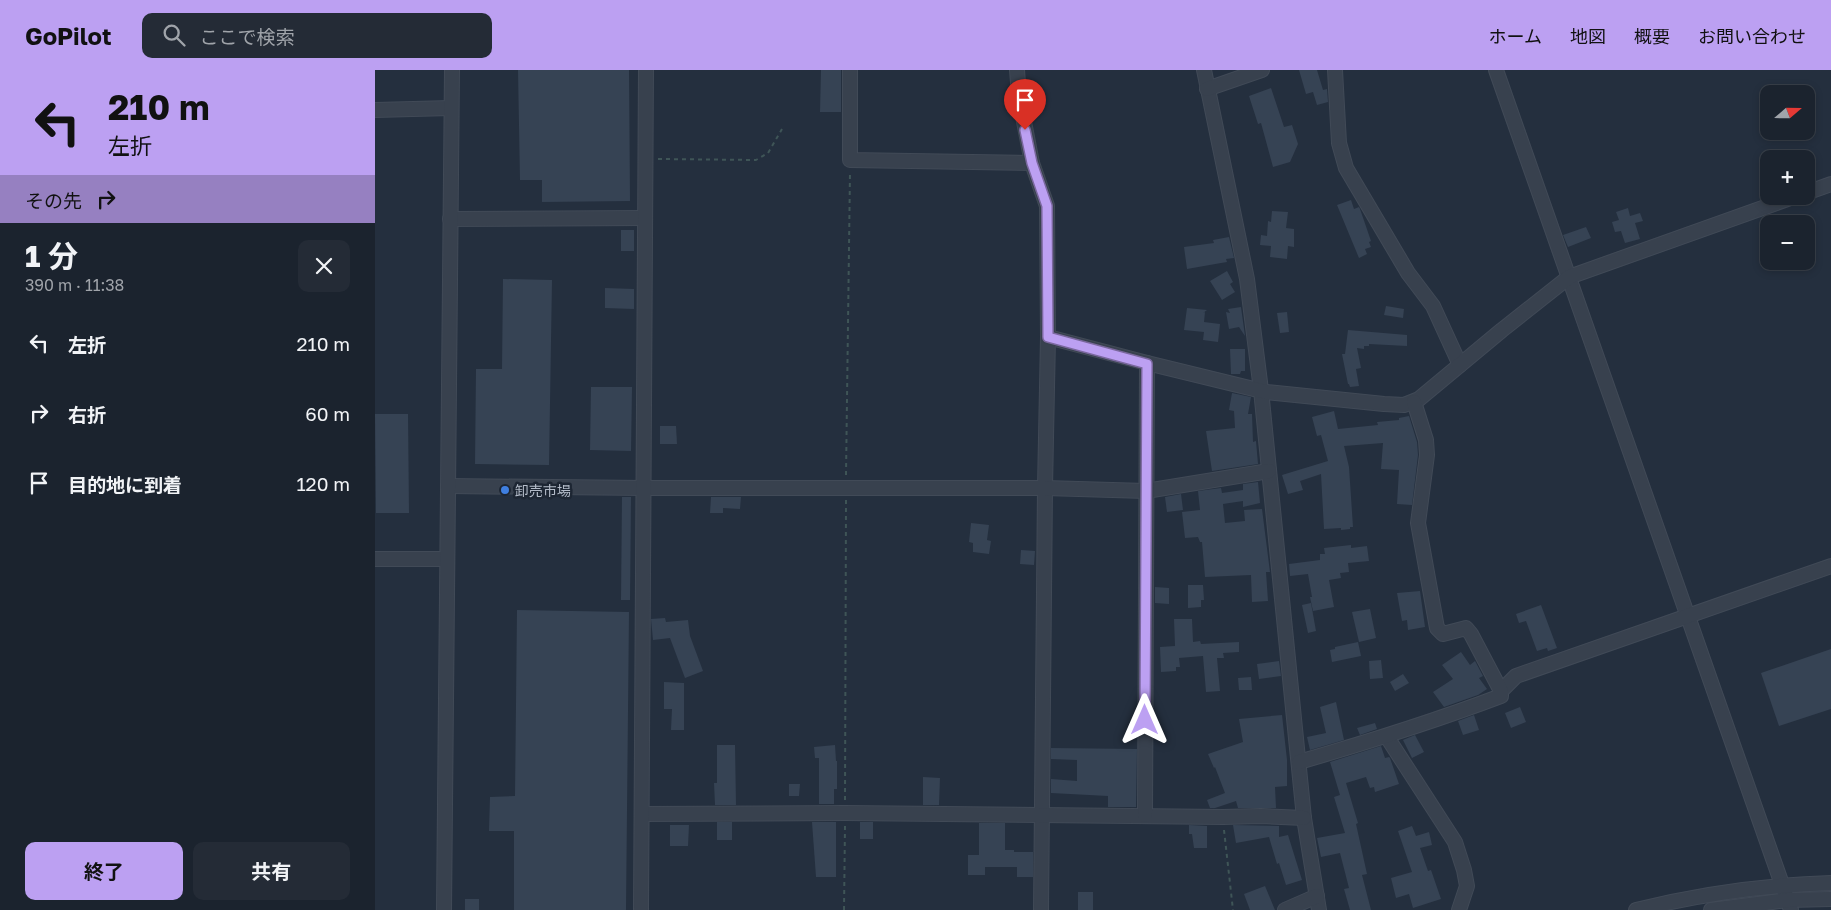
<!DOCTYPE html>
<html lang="ja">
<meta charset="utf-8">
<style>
:root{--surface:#1b232e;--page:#242b36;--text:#f1f3f6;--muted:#a0a4aa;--line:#39404a;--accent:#bca0f2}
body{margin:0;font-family:"Golos Text","Noto Sans JP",sans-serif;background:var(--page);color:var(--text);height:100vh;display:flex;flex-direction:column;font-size:19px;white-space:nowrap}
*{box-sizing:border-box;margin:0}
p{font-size:16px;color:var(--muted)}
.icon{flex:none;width:28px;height:28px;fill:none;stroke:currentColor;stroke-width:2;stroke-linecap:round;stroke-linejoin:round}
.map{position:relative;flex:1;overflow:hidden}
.sheet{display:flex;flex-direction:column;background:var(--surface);width:375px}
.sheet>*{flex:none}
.top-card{background:#bca0f2;color:#111;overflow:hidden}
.needle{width:32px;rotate:70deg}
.controls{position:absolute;left:1385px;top:15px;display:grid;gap:10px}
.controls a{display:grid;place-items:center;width:55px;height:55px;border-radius:10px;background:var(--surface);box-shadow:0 2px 8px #0003,0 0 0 1px var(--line);font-size:25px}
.pin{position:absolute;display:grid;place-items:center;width:42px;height:42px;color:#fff;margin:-51px -21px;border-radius:50% 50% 50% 0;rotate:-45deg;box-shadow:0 0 5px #0007}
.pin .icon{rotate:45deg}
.me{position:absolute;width:55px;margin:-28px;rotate:0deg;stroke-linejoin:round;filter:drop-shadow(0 0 4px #0008)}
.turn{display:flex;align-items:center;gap:18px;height:105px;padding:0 25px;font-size:22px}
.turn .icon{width:65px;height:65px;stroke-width:2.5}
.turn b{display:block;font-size:35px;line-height:42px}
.then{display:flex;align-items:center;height:48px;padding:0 25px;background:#0003;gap:10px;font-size:19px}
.round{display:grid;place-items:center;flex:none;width:52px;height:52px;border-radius:10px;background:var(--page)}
.headline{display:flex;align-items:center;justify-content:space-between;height:85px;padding:0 25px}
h1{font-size:30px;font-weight:700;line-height:38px}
.primary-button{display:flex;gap:10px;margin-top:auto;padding:10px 25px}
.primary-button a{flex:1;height:58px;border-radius:10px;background:var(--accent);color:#111;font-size:20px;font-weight:700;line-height:58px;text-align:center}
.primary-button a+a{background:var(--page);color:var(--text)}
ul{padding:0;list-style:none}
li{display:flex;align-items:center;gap:15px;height:70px;padding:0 25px}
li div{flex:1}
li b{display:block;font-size:19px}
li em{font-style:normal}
header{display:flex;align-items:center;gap:30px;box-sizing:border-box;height:70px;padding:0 25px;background:var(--accent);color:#111}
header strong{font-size:24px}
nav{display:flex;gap:28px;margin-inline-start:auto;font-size:18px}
.search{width:350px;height:45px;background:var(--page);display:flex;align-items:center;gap:12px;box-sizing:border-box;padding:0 18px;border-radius:10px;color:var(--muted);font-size:19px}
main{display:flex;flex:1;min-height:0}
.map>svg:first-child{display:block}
.building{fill:#364354}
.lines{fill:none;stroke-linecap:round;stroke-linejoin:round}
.minor-casing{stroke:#414a57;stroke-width:16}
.path{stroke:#3f5557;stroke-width:2;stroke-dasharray:4 4;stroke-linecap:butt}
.minor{stroke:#38414e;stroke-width:14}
.route-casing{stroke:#7a689d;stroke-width:12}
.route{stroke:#bca0f2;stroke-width:9}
.shop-dot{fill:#3f7fe0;stroke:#1d2633;stroke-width:2}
.labels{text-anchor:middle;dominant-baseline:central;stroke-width:5;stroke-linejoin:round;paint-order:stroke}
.poi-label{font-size:14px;fill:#b4bcc9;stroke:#1d2633;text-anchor:start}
</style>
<header>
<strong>GoPilot</strong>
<div class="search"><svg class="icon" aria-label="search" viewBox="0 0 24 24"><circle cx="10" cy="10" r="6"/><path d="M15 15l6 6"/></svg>ここで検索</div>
<nav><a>ホーム</a><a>地図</a><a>概要</a><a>お問い合わせ</a></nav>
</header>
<main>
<section class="sheet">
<div class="top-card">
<div class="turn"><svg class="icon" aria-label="left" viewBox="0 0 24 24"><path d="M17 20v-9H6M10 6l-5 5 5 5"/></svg><div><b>210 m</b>左折</div></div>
<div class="then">その先<svg class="icon" aria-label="right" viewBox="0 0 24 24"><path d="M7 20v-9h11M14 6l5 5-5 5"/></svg></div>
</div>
<div class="headline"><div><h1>1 分</h1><p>390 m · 11:38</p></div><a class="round"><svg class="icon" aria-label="close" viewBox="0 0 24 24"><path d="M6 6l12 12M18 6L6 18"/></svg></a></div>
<ul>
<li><svg class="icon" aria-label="left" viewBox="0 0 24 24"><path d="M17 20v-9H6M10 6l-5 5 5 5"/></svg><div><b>左折</b></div><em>210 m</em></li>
<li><svg class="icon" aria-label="right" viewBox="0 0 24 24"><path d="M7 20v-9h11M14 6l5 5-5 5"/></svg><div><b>右折</b></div><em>60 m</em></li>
<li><svg class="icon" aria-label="arrive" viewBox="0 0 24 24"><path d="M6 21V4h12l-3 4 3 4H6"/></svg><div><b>目的地に到着</b></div><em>120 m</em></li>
</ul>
<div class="primary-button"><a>終了</a><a>共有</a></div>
</section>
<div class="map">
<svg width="1456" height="840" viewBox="0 0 1456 840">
<rect width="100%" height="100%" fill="#242f3e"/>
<g class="building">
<path d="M143,0H254L255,131L167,132V110H145Z"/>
<path d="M446,0H466V42H445Z"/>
<path d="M924,0H942L948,20L952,19L953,32L942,35L938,22L931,24Z"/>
<path d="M896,18L909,57L917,55L923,74L915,92L898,97L886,53L883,54L874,26Z"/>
<path d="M976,130L979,139L984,137L985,139L996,171L994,172L996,177L990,179L992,184L984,188L962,135Z"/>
<path d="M1253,138L1255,146L1265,143L1268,151L1260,153L1265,169L1250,173L1246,161L1240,162L1237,152L1244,150L1241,142Z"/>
<path d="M897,141L913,142L911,158L919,159V177L913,176L912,189L895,187L896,176L885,175L886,165L892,166L893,151L896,152Z"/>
<path d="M1211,157L1216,168L1193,177L1188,165Z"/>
<rect x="246" y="160" width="13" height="21"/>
<path d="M854,167L859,188L851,189L852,192L846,193L812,199L809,177L839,173L838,170Z"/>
<path d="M852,201L858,212L855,214L860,222L847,230L835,211Z"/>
<path d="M128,209L177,210L174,395L100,394L101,299H127Z"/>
<path d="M230,218L259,219V239L230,238Z"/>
<path d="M1011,236L1029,239L1028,248L1009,245Z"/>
<path d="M866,237L870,266L864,257L854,259L851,242L855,243L853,239Z"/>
<path d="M812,238L832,240L828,243L830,242L829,252L845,254L843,272L828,270L829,262L809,260Z"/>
<path d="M912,242L914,262L905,263L902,243Z"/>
<path d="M973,260L1032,265V276L994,274V276H989V279L982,278L986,298L981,299L984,316L975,317L974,314H973L967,284H970Z"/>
<path d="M855,279H870V301H866L865,304H856Z"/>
<path d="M216,317H257L256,381L215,380Z"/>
<path d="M857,323L876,327L873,344H877L878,372L881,371L883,394L837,401L831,361L860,358L859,341L854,340Z"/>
<path d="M959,341L963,359L1003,355L1002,352L1024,350V348L1034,346L1042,372L1043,385L1037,435L1022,434L1024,400L1006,399L1008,373L969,376L974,397L978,457H975V459L966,460V458L949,459L946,404L925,411L928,420L913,424L907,405L953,391L946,365L942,366L937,347Z"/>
<path d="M0,344H33L34,443H1Z"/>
<path d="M285,356H301L302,374H285Z"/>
<path d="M883,412L885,433L868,437V431L848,434L850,453L870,451L869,440L887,439L895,502H891L893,531L877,532L876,505L830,507L827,472H825L823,467L810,468L807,442L825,440L823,421L846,418L847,423L868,420V414Z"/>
<path d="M806,424L808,440L792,442L790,427Z"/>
<path d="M247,427H256L255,530H246Z"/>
<path d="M336,427H366L365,439L348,438V443H335Z"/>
<path d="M596,453L614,455L612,470L616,471L614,484L598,482V473L594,472Z"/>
<path d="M976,475V478L992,476L994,491L973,493L974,502L965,503L966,508L954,510L959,537L938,541L935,527H937L933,504L915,506L914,494L945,490V484H950L949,478Z"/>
<path d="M646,480L660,481L659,495L645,494Z"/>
<path d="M813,515H828L829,530H826V537L813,538Z"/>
<path d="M780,517L794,518V534L780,533Z"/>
<path d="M1045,521L1050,557L1033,560L1032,550L1027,551L1022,523Z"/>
<path d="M936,533L941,561L933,563L927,535Z"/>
<path d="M1166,535L1182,578L1173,581L1172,578L1162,581L1151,551L1144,553L1141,544Z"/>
<path d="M995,539L1001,568L984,572L977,542Z"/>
<path d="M142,540L254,542L251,840H139V761H114L115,727L140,726Z"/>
<path d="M290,548L291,552L313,550L315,566L328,601L310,608L295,568L278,570L276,549Z"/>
<path d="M799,549H817L818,572L825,571L826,574L864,572V582L848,583L849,588H842L845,621L831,622L828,586L804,588L805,597H801V601L786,602L785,577L800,576Z"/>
<path d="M983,572L986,586L957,592L955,580L960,579V577Z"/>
<path d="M1456,579V639L1404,656L1386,603Z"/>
<path d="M1086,582L1095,595L1100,591L1108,606L1104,608L1112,619L1103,625L1069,637L1058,622L1078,609L1067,595Z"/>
<path d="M1006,590L1008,608L995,609L994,591Z"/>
<path d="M904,591L906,606L884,609L882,594Z"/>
<path d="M1028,604L1034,613L1020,621L1015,612Z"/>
<path d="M876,607L877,620H864L863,608Z"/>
<path d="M289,612L309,613V660H296L297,639H289Z"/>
<path d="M961,632L969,670L935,680L932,667L951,663L945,637Z"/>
<path d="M1145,637L1151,652L1136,658L1130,643Z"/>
<path d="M907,645L912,690V716L900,717L901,738H863L861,731L840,738H835L832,730L850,723L840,697L839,698L833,684L868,672L864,649Z"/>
<path d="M1099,645L1104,660L1088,665L1083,651Z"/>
<path d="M1000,653L1002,659L985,665L982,658Z"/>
<path d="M1040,665L1049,682L1037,688L1028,670Z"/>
<path d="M342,675H360L361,735H340L339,713H342Z"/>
<path d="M460,675L461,691H462V719H459V734H444V688H440L439,677Z"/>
<path d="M1006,676L1010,688L1014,687L1015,688L1024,714L1000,722L999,717L995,718L991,707L971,713L983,753L981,754L992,804L987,805L996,840H975L969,819L974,818L965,783L946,787L942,768L970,763L959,727L965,725L955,692Z"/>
<path d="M676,678L762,679L761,737H733V726L676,723V709L702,711V690L676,689Z"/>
<path d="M548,707L565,708L564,735H548Z"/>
<path d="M414,714H425L424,726H414Z"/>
<rect x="342" y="752" width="15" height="18"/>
<path d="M437,752H461V807H441Z"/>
<rect x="485" y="752" width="13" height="17"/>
<path d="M604,753H630V780H639V782H658V807H642V797H610V805H593V785H604Z"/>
<path d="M295,755H314L313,776H295Z"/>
<path d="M814,755L832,756V778H819L817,764H814Z"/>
<path d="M858,755L904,756V767L913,765L927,810L911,815L904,793L902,794L894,767L861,773Z"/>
<path d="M1037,756L1041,766L1054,762L1057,775L1045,778L1053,801L1056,800L1066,829L1038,838L1034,824L1021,828L1016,808L1037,802L1023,761Z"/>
<path d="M890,816L900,840H875L869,824Z"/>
<rect x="703" y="822" width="15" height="18"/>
<rect x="90" y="829" width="14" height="11"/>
</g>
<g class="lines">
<g class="minor-casing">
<g id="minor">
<path d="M475,0V90L657,93"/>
<path d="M642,0L644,26L657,93L672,136L673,267L670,418L666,840"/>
<path d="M829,0L872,209L886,320L929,748L944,840"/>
<path d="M960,0L964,73L971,98L1033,203L1058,236L1085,295"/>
<path d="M1121,0L1416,840"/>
<path d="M832,19L887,0"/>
<path d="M0,40L76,38"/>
<path d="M1431,123L1456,114"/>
<path d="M75,149L270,148"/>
<path d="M673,267L772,293L891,322L1009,334L1029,335L1044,329L1127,260L1194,207L1421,126"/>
<path d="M73,416L269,418H670L771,421L894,401"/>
<path d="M0,489H72"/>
<path d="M1126,621L1141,606L1456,496"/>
<path d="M1012,667L1080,772L1089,800L1092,816L1084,840"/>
<path d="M924,692C993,672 1060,651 1126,626V621L1096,564L1091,558L1068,564L1062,558L1043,453L1052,385L1051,370L1039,332"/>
<path d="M267,744L470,743L848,747L886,746L929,748"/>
<path d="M770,745L772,293"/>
<path d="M69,840L77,0"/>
<path d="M266,840L271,0"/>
<path d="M910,840L942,826"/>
<path d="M1261,840C1325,824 1390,815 1456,813"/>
<path d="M1336,840L1413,830L1456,829"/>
</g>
</g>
<g class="path">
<path d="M283,89L381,90L393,83L407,59"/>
<path d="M471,405L475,102"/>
<path d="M470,730L471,430"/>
<path d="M849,760L858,840"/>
<path d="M469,840L470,755"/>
</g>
<use href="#minor" class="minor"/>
</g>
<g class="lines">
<g class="route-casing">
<path id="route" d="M650,60L657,93L672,136L673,267L772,294L770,650"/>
</g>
<use href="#route" class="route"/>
</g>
<circle class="shop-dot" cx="130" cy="420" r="5"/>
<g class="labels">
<g class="poi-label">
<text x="140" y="420">卸売市場</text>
</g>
</g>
</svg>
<div class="controls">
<a><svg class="needle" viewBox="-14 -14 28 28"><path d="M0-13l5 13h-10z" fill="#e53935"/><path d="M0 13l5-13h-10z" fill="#a0a4aa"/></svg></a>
<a>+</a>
<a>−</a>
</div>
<div class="pin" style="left:650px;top:60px;background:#d93025"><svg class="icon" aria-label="arrive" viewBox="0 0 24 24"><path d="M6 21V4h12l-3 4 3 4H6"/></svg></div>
<svg class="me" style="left:770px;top:650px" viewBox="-20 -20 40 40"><path d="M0-17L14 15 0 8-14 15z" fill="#bca0f2" stroke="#fff" stroke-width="4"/></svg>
</div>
</main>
